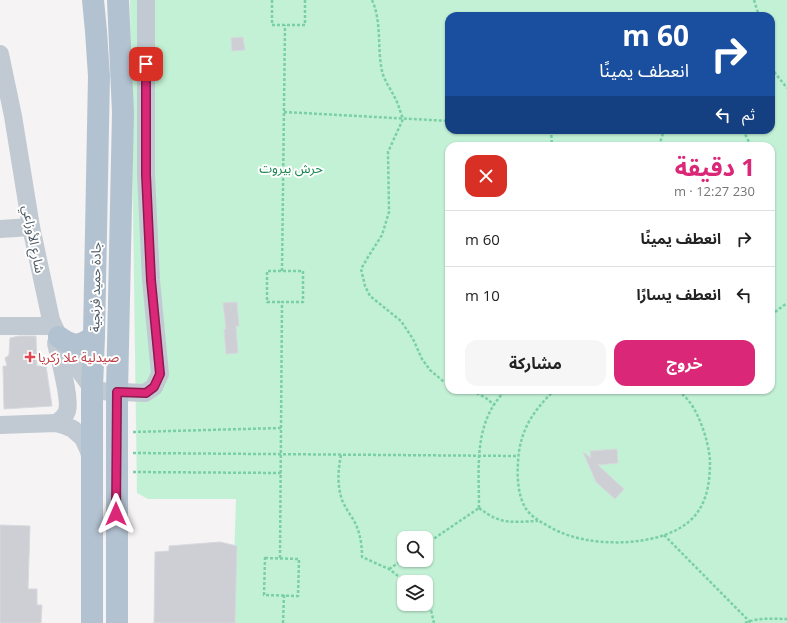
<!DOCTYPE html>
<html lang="ar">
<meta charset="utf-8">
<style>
:root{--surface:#fff;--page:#f6f6f6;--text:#222;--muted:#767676;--line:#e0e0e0;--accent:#db2777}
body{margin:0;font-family:"Open Sans","Noto Sans Arabic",sans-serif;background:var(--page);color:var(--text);direction:rtl;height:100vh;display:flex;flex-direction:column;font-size:15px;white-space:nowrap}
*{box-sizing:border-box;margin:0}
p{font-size:13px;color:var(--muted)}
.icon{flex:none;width:22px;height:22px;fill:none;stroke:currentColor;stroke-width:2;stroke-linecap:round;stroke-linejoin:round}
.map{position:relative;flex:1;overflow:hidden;direction:ltr}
.sheet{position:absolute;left:445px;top:142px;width:330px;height:252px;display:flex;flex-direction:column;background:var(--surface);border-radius:12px;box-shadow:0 1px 3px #0004;direction:rtl}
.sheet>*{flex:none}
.banner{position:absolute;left:445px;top:12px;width:330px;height:122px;border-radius:12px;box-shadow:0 1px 3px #0004;direction:rtl;background:#1a4fa0;color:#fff;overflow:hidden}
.tools{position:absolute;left:397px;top:531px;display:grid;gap:8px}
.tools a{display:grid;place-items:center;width:36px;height:36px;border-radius:8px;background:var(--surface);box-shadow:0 1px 3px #0004;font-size:20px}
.pin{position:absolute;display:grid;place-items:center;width:34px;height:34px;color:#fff;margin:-17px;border-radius:8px;box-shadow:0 2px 6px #0006}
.me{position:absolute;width:44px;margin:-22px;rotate:0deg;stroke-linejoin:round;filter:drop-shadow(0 0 3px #0008)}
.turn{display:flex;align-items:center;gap:14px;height:84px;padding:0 20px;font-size:18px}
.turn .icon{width:52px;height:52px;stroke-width:2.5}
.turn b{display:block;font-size:28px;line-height:34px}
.then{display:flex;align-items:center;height:38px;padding:0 20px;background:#0003;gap:8px;font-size:15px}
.round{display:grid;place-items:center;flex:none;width:42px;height:42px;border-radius:12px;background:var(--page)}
.summary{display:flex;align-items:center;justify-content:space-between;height:68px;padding:0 20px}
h1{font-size:24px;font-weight:700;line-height:30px;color:var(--accent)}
.button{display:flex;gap:8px;margin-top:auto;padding:8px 20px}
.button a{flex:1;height:46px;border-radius:12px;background:var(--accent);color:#fff;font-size:16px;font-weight:700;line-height:46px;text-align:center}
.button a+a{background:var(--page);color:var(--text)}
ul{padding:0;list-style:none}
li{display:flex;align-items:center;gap:12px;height:56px;padding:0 20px;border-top:1px solid var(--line)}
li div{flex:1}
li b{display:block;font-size:15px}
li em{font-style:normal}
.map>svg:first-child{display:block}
.green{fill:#c3f1d5;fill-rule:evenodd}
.building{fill:#cdcfd5;stroke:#d7d9de}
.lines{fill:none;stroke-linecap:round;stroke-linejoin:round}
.path{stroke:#7ad0a6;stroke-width:2.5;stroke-dasharray:3 2;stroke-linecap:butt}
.minor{stroke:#c1cad2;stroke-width:18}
.major{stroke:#b3c2d1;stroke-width:22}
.route-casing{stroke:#8e194d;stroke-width:10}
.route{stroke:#db2777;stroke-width:7}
.health-dot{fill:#e0444e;stroke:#fff;stroke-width:1.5}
.labels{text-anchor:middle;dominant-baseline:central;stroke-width:4;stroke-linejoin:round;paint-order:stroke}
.park-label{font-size:13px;fill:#17864f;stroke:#fff}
.street-label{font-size:13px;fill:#4a5661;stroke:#fff}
.health-label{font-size:13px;fill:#be3a42;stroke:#fff;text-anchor:start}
</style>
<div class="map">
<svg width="787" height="623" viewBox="0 0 787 623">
<rect width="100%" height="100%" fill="#f5f3f3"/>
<path class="green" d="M130,0H787V623H232L236,499H148L137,493ZM449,16H771V130H449ZM449,146H771V390H449ZM404,538H426V560H404ZM404,582H426V604H404Z"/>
<g class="building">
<path d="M243,37L245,50L232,51L231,38Z"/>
<path d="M237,302L239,326H236L238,353L226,354L224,329H226L223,303Z"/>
<path d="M19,336H36L37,366H46L52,406L4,409L3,366H7L5,358L9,355L10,338Z"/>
<path d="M617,449L618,463L598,465L624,489L615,499L596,482L583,452L591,458L590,451Z"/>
<path d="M0,525L30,526L28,589H37V605H42L41,623H0Z"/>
<path d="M220,542L237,546L235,623H154L155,552L169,551V546Z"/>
</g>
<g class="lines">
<g class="path">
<path d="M272,0V25H305V0"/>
<path d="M372,0C382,22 377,48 382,71C384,80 390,88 394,96C398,103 400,111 403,119L388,152L389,212L382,235L368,257L361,269L365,286L370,296L401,321L413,339L422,359L430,370L443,381L449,383"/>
<path d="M754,0L759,16"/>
<path d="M771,68L787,88"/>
<path d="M284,112L449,121"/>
<path d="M551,130L552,146"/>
<path d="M743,130L751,146"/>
<path d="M659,146L664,130"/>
<path d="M282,271L285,25"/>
<path d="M771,315L787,303"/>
<path d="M467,390C478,393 486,397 494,405"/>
<path d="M555,390C533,410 519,432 518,463C517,477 518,495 525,507C530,516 539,521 548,526C560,533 574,538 588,540C621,546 676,542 697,513C708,498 710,479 710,461C709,442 698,407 683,395C681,393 678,392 675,390"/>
<path d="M133,432L281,428"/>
<path d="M133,453L518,456"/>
<path d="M341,455C338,470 337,485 342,500C345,507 349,513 353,519C360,531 362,544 362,557L389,569L406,582"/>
<path d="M133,472L281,473"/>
<path d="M479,508C479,467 473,422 506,390"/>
<path d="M479,508C501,525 512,522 538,521"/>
<path d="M664,535L751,623"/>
<path d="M426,544L479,508"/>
<path d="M265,558L299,559L298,596L264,595Z"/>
<path d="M280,558L282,302H303V271H267V302H282"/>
<path d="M389,569L404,559"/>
<path d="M426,602L431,610L434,623"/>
<path d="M283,623L284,595"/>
<path d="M745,623C758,617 773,619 787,619"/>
</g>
<g class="minor">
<path d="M0,54L13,116L31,227L51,320L61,342L74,363L92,388L98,391L145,393L154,387L160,374L151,280L146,175V0"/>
<path d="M0,229L31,227"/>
<path d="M0,326H52"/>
<path d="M56,343C59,358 71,399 67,411C65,417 61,420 56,423"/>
<path d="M0,425L56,423L66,426L73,429L83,438L88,449L91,458"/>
</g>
<g class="major">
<path d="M59,337C72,347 81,347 94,336"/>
<path d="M92,623V388L94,336L99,76L96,31L93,0"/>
<path d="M117,623V392L123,113L118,0"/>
</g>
</g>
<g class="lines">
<g class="route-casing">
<path id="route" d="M116,514L117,392L146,393L154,387L160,374L151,280L146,175V64"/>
</g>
<use href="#route" class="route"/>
</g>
<path class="health-dot" d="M28 351h4v4h4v4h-4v4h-4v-4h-4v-4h4z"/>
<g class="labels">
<g class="park-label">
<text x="291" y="168">حرش بيروت</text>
</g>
<g class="street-label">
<text transform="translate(34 239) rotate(79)">شارع الأوزاعي</text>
<text transform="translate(95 287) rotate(-89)">جادة حميد فرنجية</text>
</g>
<g class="health-label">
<text x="38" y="357">صيدلية علا زكريا</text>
</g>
</g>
</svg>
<div class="tools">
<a><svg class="icon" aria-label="search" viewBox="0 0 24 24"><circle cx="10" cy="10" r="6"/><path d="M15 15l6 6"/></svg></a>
<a><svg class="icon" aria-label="layers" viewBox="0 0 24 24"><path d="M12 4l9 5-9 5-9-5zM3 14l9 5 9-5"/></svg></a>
</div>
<div class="pin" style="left:146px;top:64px;background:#d93025"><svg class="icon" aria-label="arrive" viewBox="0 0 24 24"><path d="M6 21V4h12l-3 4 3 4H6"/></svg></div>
<svg class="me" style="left:116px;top:514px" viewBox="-20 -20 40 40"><path d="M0-17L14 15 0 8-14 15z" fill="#db2777" stroke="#fff" stroke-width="4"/></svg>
<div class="banner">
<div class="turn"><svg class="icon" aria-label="right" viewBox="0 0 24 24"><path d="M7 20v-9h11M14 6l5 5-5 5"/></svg><div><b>60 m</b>انعطف يمينًا</div></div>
<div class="then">ثم<svg class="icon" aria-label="left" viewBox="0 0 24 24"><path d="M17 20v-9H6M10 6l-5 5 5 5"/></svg></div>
</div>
<section class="sheet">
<div class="summary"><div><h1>1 دقيقة</h1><p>230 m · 12:27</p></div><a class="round" style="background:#d93025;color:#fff"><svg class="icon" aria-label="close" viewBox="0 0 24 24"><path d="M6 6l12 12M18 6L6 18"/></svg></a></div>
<ul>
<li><svg class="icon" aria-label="right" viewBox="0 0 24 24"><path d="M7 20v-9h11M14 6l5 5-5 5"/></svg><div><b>انعطف يمينًا</b></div><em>60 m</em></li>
<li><svg class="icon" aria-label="left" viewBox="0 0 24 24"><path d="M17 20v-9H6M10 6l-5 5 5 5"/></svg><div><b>انعطف يسارًا</b></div><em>10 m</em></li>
</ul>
<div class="button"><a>خروج</a><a>مشاركة</a></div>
</section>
</div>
